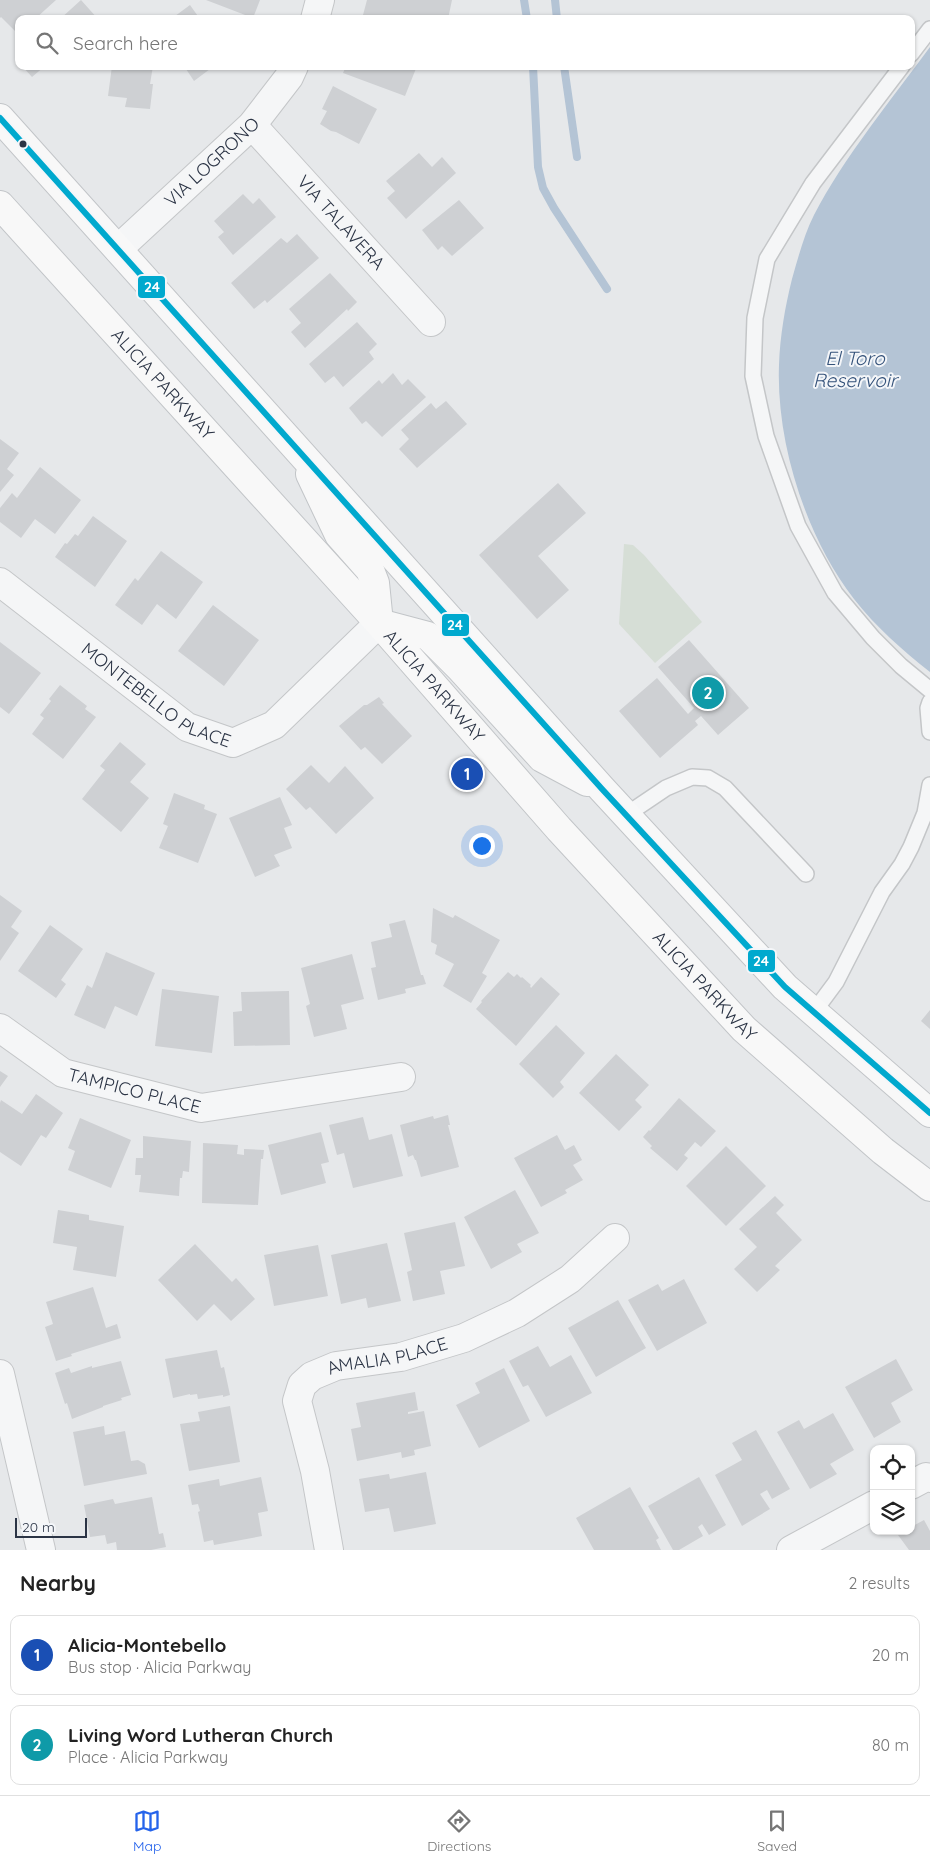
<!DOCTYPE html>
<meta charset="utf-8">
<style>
body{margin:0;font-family:Quicksand,sans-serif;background:#f2f2f2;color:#222}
.controls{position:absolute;right:15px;bottom:15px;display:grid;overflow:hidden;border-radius:10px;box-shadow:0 1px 4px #0004}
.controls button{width:45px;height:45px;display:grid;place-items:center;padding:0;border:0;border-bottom:1px solid #e0e0e0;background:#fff;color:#222;font:25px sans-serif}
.scale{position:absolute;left:15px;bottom:12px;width:72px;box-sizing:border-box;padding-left:5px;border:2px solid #2b3445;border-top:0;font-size:14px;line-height:18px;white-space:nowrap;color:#2b3445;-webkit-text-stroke:4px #f4f6f9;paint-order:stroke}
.you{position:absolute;left:481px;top:845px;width:18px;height:18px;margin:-12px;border:4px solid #fff;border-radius:50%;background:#1a73e8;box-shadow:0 0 0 8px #1a73e833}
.badge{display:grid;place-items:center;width:32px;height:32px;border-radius:50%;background:#2563eb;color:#fff;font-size:16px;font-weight:700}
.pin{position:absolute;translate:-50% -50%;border:2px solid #fff;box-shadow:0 1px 5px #0006}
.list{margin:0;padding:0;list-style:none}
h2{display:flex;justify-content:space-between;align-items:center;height:65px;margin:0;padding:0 20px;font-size:21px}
h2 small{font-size:16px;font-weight:400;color:#767676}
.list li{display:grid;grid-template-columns:32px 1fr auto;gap:15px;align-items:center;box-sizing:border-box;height:80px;margin:0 10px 10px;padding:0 10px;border:1px solid #e0e0e0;border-radius:10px}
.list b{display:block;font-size:19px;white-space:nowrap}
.list p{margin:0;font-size:16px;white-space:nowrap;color:#767676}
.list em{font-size:16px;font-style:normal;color:#767676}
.icon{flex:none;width:28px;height:28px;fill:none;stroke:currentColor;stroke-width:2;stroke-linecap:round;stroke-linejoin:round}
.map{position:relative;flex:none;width:930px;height:1550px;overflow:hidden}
.search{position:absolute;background:#fff;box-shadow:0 1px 4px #0004;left:15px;right:15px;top:15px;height:55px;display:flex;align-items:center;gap:12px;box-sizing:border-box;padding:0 18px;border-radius:10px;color:#767676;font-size:19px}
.sheet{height:245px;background:#fff}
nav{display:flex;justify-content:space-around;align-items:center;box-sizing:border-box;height:70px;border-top:1px solid #e0e0e0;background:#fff;font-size:14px;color:#767676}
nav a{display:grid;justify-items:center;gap:2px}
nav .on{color:#2563eb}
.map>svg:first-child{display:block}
</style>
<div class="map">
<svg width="930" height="1550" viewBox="0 0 930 1550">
<rect width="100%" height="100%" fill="#e6e8ea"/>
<!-- green -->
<path fill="#d6ded6" d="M624,544l9,1 11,10 58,67 -47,41 -36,-39z"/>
<!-- water -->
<path fill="#b4c4d5" d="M930,47v625c-28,-22 -54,-45 -76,-73 -48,-62 -78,-156 -75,-234 1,-29 6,-58 13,-86 6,-21 12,-44 22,-64 30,-58 78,-116 116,-168z"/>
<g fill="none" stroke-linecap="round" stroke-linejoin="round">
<!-- stream -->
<path stroke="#b4c4d5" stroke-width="8" d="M524,0l3,19
M555,0l2,19
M533,66l5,101 5,21 11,20 53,81
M564,66l13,91"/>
</g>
<!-- building -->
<path fill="#ced0d3" d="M0,0h56l-21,19h-16v16l-18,-18 -1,1z
M81,0l17,19h-38z
M206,0h54l-7,18z
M367,0h85l-4,19h-69l-16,-4z
M190,5l10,14h-29z
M22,66h23l-13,11z
M112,66h41l-3,18h3l-3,25 -25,-2 2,-9 -19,-2z
M184,66h30l-20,15z
M346,66h71l-12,30 -62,-23z
M333,86l44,23 -18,35 -23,-12 -5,-1 -11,-7 7,-13 -5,-2z
M419,153l13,14 10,-10 14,16 -50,46 -19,-21 8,-7 -9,-10z
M243,194l10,10 6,-6 17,19 -43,38 -15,-18 6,-5 -10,-11z
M459,200l25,28 -32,28 -10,-10 -4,4 -16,-20z
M297,234l22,24 -52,45 -2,-3 -11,9 -23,-26 50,-45 6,5z
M330,273l27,29 -9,9 -1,-2 -42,39 -14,-16 10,-9 -12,-14z
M357,322l20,22 -8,8 5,7 -31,28 -9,-11 -9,7 -16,-19z
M393,373l9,12 6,-6 18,18 -44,40 -16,-16 -4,3 -13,-16 30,-28 3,4z
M446,401l21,23 -50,44 -18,-19 10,-10 -8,-9 30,-27 5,6z
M0,439l19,14 -12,16 7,6 -14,17z
M40,467l41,33 -26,34 -20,-15 -14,19 -21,-16v-14l12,-15 5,5z
M558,483l28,30 -48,43 31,34 -32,29 -58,-64z
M93,516l34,25 -32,46 -40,-30 10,-14 2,1 8,-10 3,2z
M161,551l42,31 -27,37 -19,-15 -15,21 -27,-20 20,-27 3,3z
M213,605l46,35 -35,46 -46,-35z
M689,640l60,68 -31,27 -17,-19 -6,5 3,4 -38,33 -41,-47 38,-33 31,36 6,-6 -36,-41z
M0,642l41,31 -32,41 -9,-7z
M60,685l27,21 -2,3 11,8 -33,42 -31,-25 12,-16 -4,-3 11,-14 -2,-2z
M379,697l5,6 -2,1 30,32 -30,28 -17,-17 -4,3 -22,-24 25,-21h3z
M120,742l26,22 -16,18 19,16 -28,34 -39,-33 23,-29 -5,-4z
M311,765l18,18 16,-17 29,32 -38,36 -26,-27 -4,3 -20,-21z
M174,793l31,12 -1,4 13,5 -19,49 -39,-15 9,-22 -5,-2z
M280,797l12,28 -8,3 8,20 -18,7 6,11 -25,11 -26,-59z
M0,895l22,16 -11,16 8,6 -19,28z
M433,908l20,10 2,-3 45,25 -18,33 5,3 -16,27 -28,-17 11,-22 -19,-10 2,-9 -6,-3z
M405,920l16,55h2l3,9 -21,5 1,4 -28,7 -7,-32 5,-1 -5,-25 21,-5 -3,-13z
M50,925l33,24 -22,31 5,4 -10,14 -38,-27z
M106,952l49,21 -18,43 -22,-10 -10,23 -31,-14 13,-30 5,3z
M352,954l12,45 -23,6 6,24 -33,8 -8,-31 4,-2 -9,-36z
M508,972l6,5 3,-3 4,4 1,-1 9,8 -1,1 1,2 10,-11 19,17 -44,52 -40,-37 6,-7 -1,-1z
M162,989l57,7 -7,57 -57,-7z
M289,991l1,54 -56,1 -1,-34 9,-1 -1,-19z
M930,1010v19l-9,-8z
M556,1025l29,28 -25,29 4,5 -11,11 -34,-34z
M616,1054l33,31 -14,15 7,7 -23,24 -40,-38z
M0,1071l8,5 -8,11z
M36,1094l27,19 -17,25 -5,-3 -20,31 -21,-14v-49l1,-3 21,14z
M679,1098l37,33 -15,16 -6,-5 -11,13 4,3 -11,13 -27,-23 2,-2 -9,-9 6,-7 1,1z
M448,1115l2,10h-2l11,42 -38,10 -5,-17h-1l-2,-5 -5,2 -8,-32 33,-9 1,3z
M363,1117l6,23 23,-6 11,42 -50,12 -9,-35 -7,2 -8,-30z
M80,1118l51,22 -20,48 -43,-18 7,-19 -7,-3z
M321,1132l8,30 -8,2 5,19 -45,12 -13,-50z
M557,1135l8,15 9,-5 8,15 -9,5 10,15 -18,10 2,3 -26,14 -27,-49z
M143,1136l48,5 -2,31 -6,-1 -1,7h-2l-1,18 -40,-4 2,-17h-6l1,-17h7z
M203,1143l35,2 -1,9 7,1v-6l20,1 -1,9h-2l-3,46 -56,-2z
M726,1146l40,40 -40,40 -40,-40z
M515,1190l24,43 -22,11 5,8 -31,17 -27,-52z
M775,1196l9,9 -8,8 26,27 -27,26 5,4 -23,22 -23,-23 23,-22 -18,-18z
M58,1210l31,5v5l35,6 -8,51 -43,-7 4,-23 -24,-4z
M455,1222l10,44 -25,5 5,23 -32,7 -6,-29 5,-2 -8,-37z
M387,1243l14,58 -33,7 -2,-10 -25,6 -10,-49z
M195,1244l37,38 4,-4 19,21 -24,22 -17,-17 -17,17 -39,-41z
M318,1245l10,51 -54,10 -10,-51z
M684,1279l23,44 -50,28 -29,-51 30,-16 4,7z
M93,1287l13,41 11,-4 4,14 -50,16 1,2 -16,5 -11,-34 8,-3 -7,-22z
M618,1300l28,48 -50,29 -28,-49z
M538,1346l12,21 21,-12 21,38 -46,24 -18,-32 -5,2 -14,-26z
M217,1350l4,18 3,-1 6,28 -7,2v-2l-25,4 -1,-5 -7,1v-1l-17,4 -8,-39z
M896,1359l17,31 -22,13 10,19 -27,16 -29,-51z
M121,1361l10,34 -10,3 1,2 -19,6v1l-31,12 -5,-16 -2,1 -10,-31 14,-5 2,5 21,-7v2z
M504,1368l26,53 -51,27 -23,-43 24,-12 -5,-10z
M415,1392l3,18 -10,2v2l16,-3 7,35 -17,4 1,5 -13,3 -1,-6 -44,9 -6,-32 10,-2 -5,-24z
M230,1406l10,56 -51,9 -9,-47 20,-3 -2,-9z
M833,1413l21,37 -24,14 7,10 -27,15 -33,-57 22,-12 5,9z
M104,1426l1,9 20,-4 6,30 7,-1 7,4 2,10 -63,12 -11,-54z
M756,1430l34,59 -18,10 -5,-9 -7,4 10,15 -28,17 -27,-51 27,-15 -10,-17z
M426,1472l10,52 -42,8 -5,-24 -24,4 -6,-33 30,-5 1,5z
M261,1477l7,34 -10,2 4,23 -48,9 -1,-5 -9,2 -6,-30 2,-1 -2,-7 -6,1 -4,-20 31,-6 1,7z
M699,1477l27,48 -17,10 -7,-11 -4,3 5,9 -24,14h-6l-25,-44z
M630,1487l29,51 -3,2 5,10h-67l-18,-32z
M152,1497l7,37 4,-1 3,14 -15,3h-34l-1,-8 -9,2 -2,-9 -15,2 -6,-32 29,-6 2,5z
M924,1520l6,11v19h-21l-11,-15 7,-4h6v-4z"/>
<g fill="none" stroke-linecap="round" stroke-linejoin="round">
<defs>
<path id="service" d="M911,54l19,-25
M902,66l-89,117 -46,76 -12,59 -2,58 13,60 32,90 37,67 38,45 28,28 29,24
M930,702l-2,6 2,24
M626,815l40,-27 26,-11 16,1 17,10 81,86
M813,1013l23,-31 46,-90 20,-28 9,-17 14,-34 5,-28"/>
<g id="minor">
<path d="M315,19l5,-19"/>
<path id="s1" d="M252,125l179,197"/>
<path id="s2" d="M118,249l134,-124 37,-48 5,-11"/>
<path id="s3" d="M0,1028l63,45 138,35 200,-31"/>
<path d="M0,1374l41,176"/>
<path d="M911,1485l15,-8 4,1"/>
<path id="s4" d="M329,1550l-14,-79 -18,-70 5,-16 10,-9 24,-10 65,-9 63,-19 53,-25 53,-34 45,-41"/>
<path d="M791,1550l83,-45"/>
</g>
<g id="tertiary">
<path id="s5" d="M0,582l187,145 46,16 41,-18 105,-102"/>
</g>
<g id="primary">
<path d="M0,118l602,671 183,198 145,126"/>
<path id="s6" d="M0,205l379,418 180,206 185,200 139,122 47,36"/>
<path d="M310,474l29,61 31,35 5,13 4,40 49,13 32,32 82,90 45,24"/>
</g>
</defs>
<!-- service casing -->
<use href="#service" stroke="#c4c6c8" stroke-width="18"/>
<!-- minor casing -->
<use href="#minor" stroke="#c4c6c8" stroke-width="30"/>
<!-- tertiary casing -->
<use href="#tertiary" stroke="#c4c6c8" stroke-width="30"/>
<!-- primary casing -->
<use href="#primary" stroke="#c2c5c8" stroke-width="30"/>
<!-- service -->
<use href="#service" stroke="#f5f6f7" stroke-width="15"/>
<!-- minor -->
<use href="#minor" stroke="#f5f6f7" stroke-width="28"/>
<!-- tertiary -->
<use href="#tertiary" stroke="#f5f6f7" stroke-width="28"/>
<!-- primary -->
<use href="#primary" stroke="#f8f8f8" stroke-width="28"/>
<defs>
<path id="bus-1" d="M0,118l602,671 183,198 145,126"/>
</defs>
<!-- bus-1 casing -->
<use href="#bus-1" stroke="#f4f6f9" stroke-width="10"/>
<!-- bus-1 -->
<use href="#bus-1" stroke="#00a9ce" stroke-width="6"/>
</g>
<!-- markers -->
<circle fill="#2b3445" stroke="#f4f6f9" stroke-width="2" cx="23" cy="144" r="4.5"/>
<g text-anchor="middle" stroke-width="4" stroke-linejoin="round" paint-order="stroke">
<!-- street labels -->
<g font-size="18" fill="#2b3445" stroke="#f4f6f9">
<text dy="6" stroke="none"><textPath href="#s2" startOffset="128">VIA LOGRONO</textPath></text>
<text dy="6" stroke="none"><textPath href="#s1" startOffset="132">VIA TALAVERA</textPath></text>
<text dy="6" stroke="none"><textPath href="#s6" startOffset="242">ALICIA PARKWAY</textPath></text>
<text dy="6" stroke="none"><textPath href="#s6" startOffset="648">ALICIA PARKWAY</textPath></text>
<text dy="6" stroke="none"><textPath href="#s5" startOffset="194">MONTEBELLO PLACE</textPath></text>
<text dy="6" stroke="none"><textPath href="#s6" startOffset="1052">ALICIA PARKWAY</textPath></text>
<text dy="6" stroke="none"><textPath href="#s3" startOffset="151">TAMPICO PLACE</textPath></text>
<text dy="6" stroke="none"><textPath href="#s4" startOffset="261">AMALIA PLACE</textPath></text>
</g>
<!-- water labels -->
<g font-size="19" font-style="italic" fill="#34527a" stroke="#f4f6f9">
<text x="855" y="365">El Toro<tspan x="855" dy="22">Reservoir</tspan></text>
</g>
</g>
<g stroke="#f4f6f9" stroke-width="2">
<rect x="137" y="275" width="29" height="24" rx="5" fill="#00a9ce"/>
<rect x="441" y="613" width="29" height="24" rx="5" fill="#00a9ce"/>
<rect x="747" y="949" width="29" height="24" rx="5" fill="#00a9ce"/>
</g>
<g font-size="14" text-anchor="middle" font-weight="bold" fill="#fff">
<text x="152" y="292">24</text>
<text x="455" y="630">24</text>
<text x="761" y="966">24</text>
</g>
</svg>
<div class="controls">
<button><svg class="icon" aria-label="locate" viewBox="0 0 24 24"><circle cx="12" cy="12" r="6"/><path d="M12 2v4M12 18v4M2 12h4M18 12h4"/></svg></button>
<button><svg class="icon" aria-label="layers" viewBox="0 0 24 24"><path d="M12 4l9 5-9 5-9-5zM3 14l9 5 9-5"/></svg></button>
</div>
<div class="scale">20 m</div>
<div class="you"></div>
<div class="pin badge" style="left:467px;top:774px;background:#1a4fb4">1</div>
<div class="pin badge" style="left:708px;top:693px;background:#0f9aa8">2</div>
<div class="search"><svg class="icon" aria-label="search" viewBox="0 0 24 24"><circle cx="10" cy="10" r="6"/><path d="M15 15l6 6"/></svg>Search here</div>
</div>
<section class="sheet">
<h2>Nearby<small>2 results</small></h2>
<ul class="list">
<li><span class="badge" style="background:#1a4fb4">1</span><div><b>Alicia-Montebello</b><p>Bus stop · Alicia Parkway</p></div><em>20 m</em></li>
<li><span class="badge" style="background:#0f9aa8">2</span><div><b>Living Word Lutheran Church</b><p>Place · Alicia Parkway</p></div><em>80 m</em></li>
</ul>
</section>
<nav>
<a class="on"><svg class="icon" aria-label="map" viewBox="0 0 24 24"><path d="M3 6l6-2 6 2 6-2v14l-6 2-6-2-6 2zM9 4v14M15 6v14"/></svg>Map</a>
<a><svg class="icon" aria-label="directions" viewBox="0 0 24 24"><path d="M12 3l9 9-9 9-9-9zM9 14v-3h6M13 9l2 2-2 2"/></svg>Directions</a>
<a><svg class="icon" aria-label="saved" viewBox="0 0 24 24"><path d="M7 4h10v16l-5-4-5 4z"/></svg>Saved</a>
</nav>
